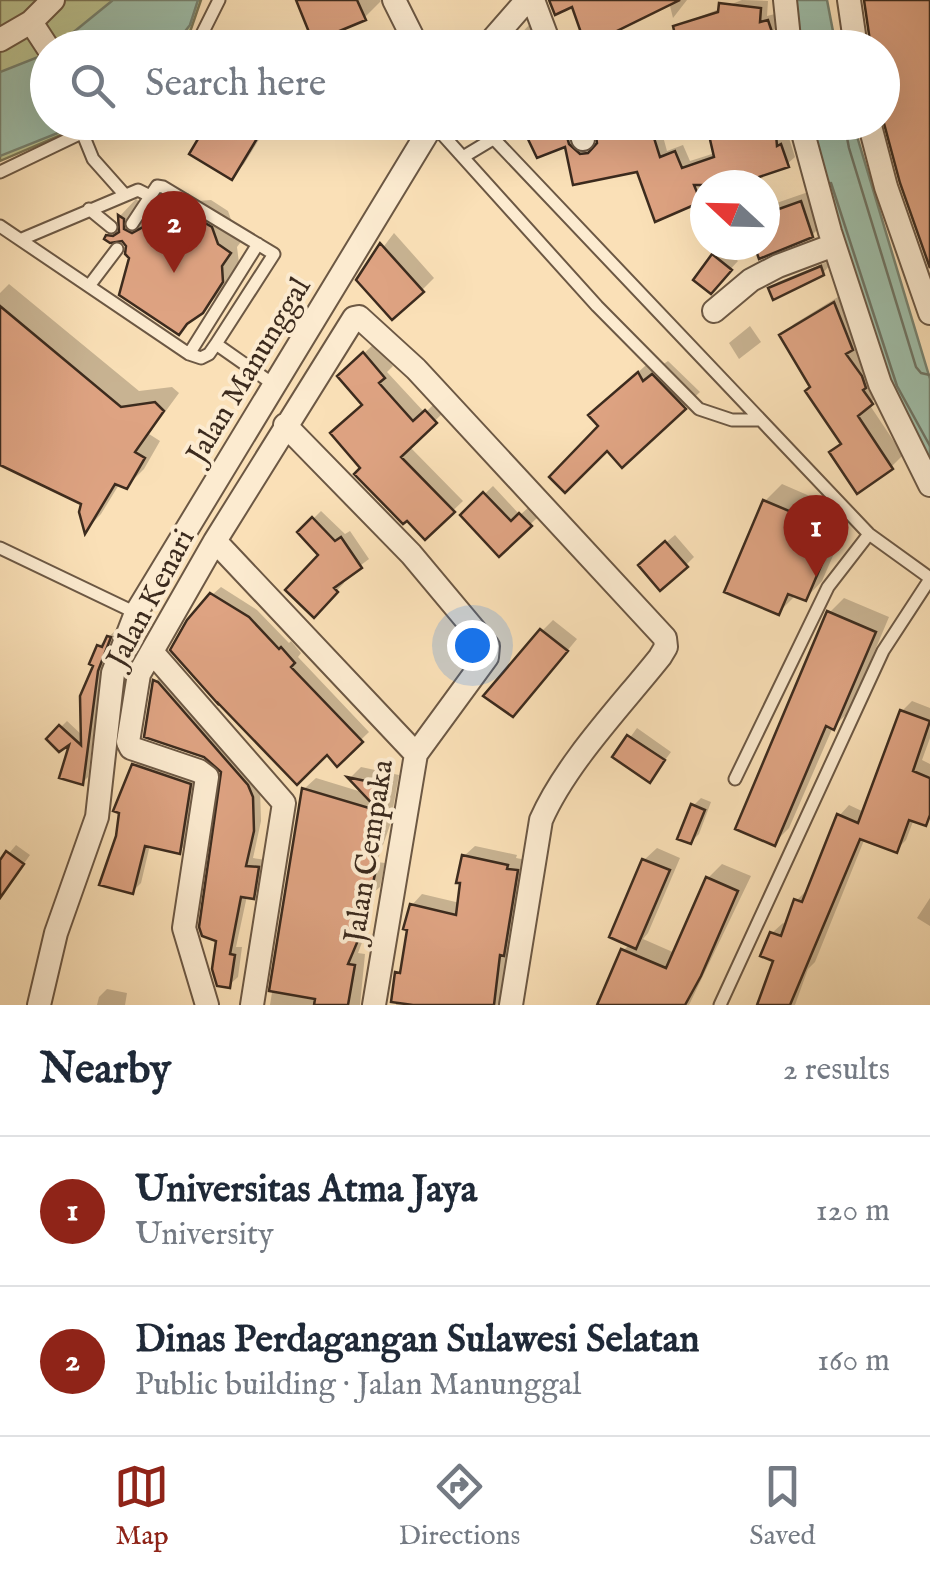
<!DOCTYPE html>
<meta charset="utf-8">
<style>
body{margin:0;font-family:"IM FELL English",serif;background:#f2f2f3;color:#1f2937}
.compass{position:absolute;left:690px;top:170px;width:90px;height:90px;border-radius:50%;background:#fff;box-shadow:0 10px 40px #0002;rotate:292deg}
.you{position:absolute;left:472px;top:645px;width:35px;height:35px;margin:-25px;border:8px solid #fff;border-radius:50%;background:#1a73e8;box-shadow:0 0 0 15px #1a73e833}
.badge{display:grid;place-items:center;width:65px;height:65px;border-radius:50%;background:#8f2418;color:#fff;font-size:32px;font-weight:700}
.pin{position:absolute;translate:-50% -82px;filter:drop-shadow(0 2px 5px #0008)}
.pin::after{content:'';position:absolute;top:52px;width:35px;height:30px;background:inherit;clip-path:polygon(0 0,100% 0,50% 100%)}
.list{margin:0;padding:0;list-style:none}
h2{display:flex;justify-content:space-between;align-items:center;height:130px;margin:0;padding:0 40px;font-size:42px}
h2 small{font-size:32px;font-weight:400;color:#747a83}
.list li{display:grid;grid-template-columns:65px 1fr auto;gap:30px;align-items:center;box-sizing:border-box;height:150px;padding:0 40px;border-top:2px solid #e0e1e3}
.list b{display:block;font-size:38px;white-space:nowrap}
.list p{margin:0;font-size:32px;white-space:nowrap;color:#747a83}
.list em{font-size:32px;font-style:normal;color:#747a83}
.icon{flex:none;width:55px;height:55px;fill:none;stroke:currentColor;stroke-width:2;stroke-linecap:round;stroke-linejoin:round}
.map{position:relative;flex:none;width:930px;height:1005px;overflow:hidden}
.search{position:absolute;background:#fff;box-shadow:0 10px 40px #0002;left:30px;right:30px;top:30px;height:110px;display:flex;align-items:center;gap:25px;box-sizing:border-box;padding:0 35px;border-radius:55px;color:#747a83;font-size:38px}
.sheet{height:430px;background:#fff}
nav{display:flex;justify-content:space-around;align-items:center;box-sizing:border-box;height:140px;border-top:2px solid #e0e1e3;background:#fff;font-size:28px;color:#747a83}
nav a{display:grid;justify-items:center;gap:5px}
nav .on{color:#8f2418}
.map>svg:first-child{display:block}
</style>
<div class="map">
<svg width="930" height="1005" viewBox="0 0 930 1005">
<rect width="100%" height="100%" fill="#fae0b7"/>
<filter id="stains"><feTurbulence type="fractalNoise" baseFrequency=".002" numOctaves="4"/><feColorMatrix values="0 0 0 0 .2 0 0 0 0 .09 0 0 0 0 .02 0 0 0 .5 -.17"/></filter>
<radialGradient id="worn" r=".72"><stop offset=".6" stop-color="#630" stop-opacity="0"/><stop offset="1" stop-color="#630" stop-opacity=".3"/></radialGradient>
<!-- green -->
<path fill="#bcc390" stroke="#7c7757" stroke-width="2.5" d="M0,0h201l-11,32 -11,15 -131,1v74l41,1 -89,38z"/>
<!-- water -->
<path fill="#9fbea9" stroke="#778371" stroke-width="2.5" d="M113,0h85l-8,25 -17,22 -119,1z
M790,0h37l9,47h-40z
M43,55l4,8 1,59 35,1 -83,33v-84z
M805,123h48l77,256v88l-42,-77z"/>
<!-- shadow -->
<path fill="#0003" d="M298,0h82l1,1 -17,17z
M554,0h133l-14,18 -4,-16 -58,29 6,17h-29l-15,-44z
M742,0l26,1 -1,15 8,-2 4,11 -5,5 2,18h-34l-1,-12 -57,-13z
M531,23l10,25h-34z
M211,122h59l-26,42 -12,13z
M531,122h41l15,24h10l3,-4 -4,-20h63l8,29 16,-6 7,16 25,-8 -7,-31h75l1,18 5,-2 6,19 -8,7 -35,12 2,9h-49v12l-48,21 -18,-49 -64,13 -8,-39 -38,-7 5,-6z
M814,190l11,32 -13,13 -52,21 -3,-11h8v-38z
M188,193l9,8 14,-1 17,11 6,17 12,7 -9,12 2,16 -19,30 -18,18 -70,-54 -9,-19 -15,-2 13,-12 -1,-8 16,-17 4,3v10l11,6 26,-14z
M394,233l40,45 -12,12 -63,-11z
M722,248l16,13 -27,29 3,-34z
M827,262l2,4 -6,7 -52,15 7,-6z
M9,284l130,107 33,-4 7,6 -30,41 11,7 -16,28 -17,17 -7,-3 -19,31 -15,16 -2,-28 -84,-40v-169z
M846,292l38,98 -15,14 34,51 -12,12 -59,-14 11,-11 -61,-106 12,-12z
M750,326l11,16 -22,17 -10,-16z
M374,344l19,22 -6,6 38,41 11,-11 9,9 -36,35 54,55 -38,36 -62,-69 2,-64 -25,-28z
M654,358l5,9 9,-6 32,31 -16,15 -77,41 -6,-22 6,-26z
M782,484l53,23 -8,21 15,7 -20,46 -16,17 -9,-4 -18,18 -14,-111z
M493,486l27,29 9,-8 9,10 -39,37 -36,-39z
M321,511l24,23 5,-3 19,28 -28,21 3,3 -30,32 8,-60 -22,-23z
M675,535l19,22 -8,8 -37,-8z
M221,587l36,23 32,33 2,-2 10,12 -3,4 71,75 -32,31 -125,-168z
M844,598l45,19 -40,95 -16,15 -44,101 -15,15 55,-230z
M553,620l24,19 -53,64 18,-72z
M115,631l-12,32 -15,114 -6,6 -9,-43 -24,-1 18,-18 16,15 16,-90z
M164,673l96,115 1,33 -8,37 13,2 -5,28 -8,8h-6l-11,51h6l-4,30 -9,8 -15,-16 10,-198 -68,-90z
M912,701l18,7v30l-8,22 8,4v54l-5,5 -11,-4 -8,21 -10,10 -31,-12 -50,124 -7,7 -13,36h-35l16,-45 -4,-27 11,-10 4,2 10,-25 10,-10 32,-74 10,-11 15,7 38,-101z
M637,728l34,24 -21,28 -34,-23z
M142,758l56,18 -11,68 -8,7 -29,-6 -9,38 -8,8 -15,-54 16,-71z
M361,767l38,8 -9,50 -13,37 8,1 -5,24 -6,5 -5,32 -11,29 7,1 -5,51h-90l34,-216 12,-11 49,15 -14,-16z
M701,798l10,4 -12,32 -8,8 2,-36z
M16,845l14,10 -17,24 -13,5v-20z
M475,846l42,9 -1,3 11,2 -26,145h-105l2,-32 6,-6 8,-62 10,-11 38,9 4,-47z
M657,848l23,10 -32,75 -5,6 32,14 33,-75 14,-14 29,12 -62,129h-89l23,-54 7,-7 14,-84z
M930,898v28l-13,-8z
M107,989l20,4 -2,12h-28l2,-8z"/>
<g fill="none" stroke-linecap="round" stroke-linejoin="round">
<!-- shore -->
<path stroke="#6e7464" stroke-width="2.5" d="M844,122l5,26 67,219 5,6 9,2
M831,183l66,203 33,60"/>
</g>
<!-- building -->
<path fill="#dea382" stroke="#3c2b1e" stroke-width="2.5" d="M296,0h61l9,20 -53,22z
M549,0h131l-73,36 1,3 -22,8 -14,-40 -17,8z
M864,0h66v268l-30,-85 -18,-67v-68h-11z
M719,3l42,5 -1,14 8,-2 5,15 -27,8 -2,-6 -28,11h-38l-5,-22 45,-14z
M208,122h59l-35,58 -43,-26z
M528,122h35l6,22 11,10 8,-1 9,-10 -3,-21h55l11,35 15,-6 7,17 32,-11 -8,-35h69l2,24 4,-2 8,23 -45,15 1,3h-51l7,17 -46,20 -18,-50 -64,13 -8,-38 -28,11 -11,-23 6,-2z
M801,201l12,36 -54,22 -5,-14h11v-31z
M170,208l10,8h13l19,11 6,17 13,9 -9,13 1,16 -20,31 -16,11 -8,11 -60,-40 10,-37 -4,-4 1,-8 -4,-5 -12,2 -6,-4 2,-4 7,1 6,-4 -1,-17 6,4v10l8,4 24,-13h6z
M380,243l44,49 -32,28 -36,-40z
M712,254l20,16 -21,24 -18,-14z
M821,266l3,9 -51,25 -5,-12z
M834,302l19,48 -7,4 16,22 4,12 -3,2 10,14 -15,12 35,53 -36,25 -28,-42 12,-8 -36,-53 5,-4 -31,-52z
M0,306l121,101 34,-5 9,9 -29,41 10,6 -18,31 -12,-5 -30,50 -6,-22 2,-8 -81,-39z
M363,352l22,26 -6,5 34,38 12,-11 12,13 -36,34 54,55 -30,28 -18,-19 -4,3 -49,-50 6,-6 -30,-35 32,-28 -25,-29z
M638,372l5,9 9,-7 34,35 -64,59 -15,-17 -42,42 -16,-16 49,-51 -10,-11z
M483,492l28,29 8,-8 13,13 -33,31 -39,-42z
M763,500l57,24 -8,21 15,7 -21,49 -18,-7 -9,21 -55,-23z
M312,517l23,24 6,-4 21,31 -28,20 4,4 -24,26 -29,-28 33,-35 -21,-23z
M665,541l23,26 -28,24 -22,-26z
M210,593l39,24 30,32 2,-2 14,16 -4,4 72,75 -26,25 -10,-12 -30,30 -80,-83 2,3 -49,-55 17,-30z
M827,611l49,21 -42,98 -8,-4 -51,120 -40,-17z
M540,629l28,22 -55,66 -30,-21z
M107,636l4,1 -13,34 -15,114 -24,-7 10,-33 -10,7 -13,-13 13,-14 22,20 -1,-49 13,-30 -4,-2 8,-19 5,2z
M153,680l5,2 90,103 5,12 1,34 -8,35 13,1 -5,32 -13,-2 -11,57 5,1 -5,33 -13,-2 -5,-17 4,-28 -14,-5 -3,-9 22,-155 -17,-15 -60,-20z
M900,710l30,11 -17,50 17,7v37l-4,11 -17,-6 -12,33 -37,-14 -70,166h-33l16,-44 -13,-5 10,-24 11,4 13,-37 8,3 35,-88 21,9z
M627,735l38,25 -15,23 -38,-26z
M132,764l59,20 -11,70 -35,-8 -12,48 -34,-9 17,-49 3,-23 -6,-2z
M347,777l42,9 -11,50h2l-12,37 7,1 -6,27 -5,-1 -5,38 -11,26 7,1 -7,40h-34l1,-6 -46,-8 33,-203 77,23z
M691,804l14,6 -14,34 -14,-5z
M6,851l18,13 -24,34v-38z
M462,855l46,10 -1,4 11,1 -14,86 -4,-1 -6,50h-81l-22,-3 4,-30 5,1 7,-43 -4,-1 7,-25 46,11 4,-32h-4z
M642,859l28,11 -34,79 -27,-12z
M706,877l32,14 -37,85 -16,29h-88l24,-56 45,19z"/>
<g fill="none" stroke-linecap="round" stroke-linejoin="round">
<defs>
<path id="lane" d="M195,48l24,-48
M478,122l391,412 61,44
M433,124l164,182 102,103 33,11h27
M82,132l11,27 32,36
M463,157l30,-18
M0,172l98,-47
M89,209l22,18
M132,224l25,-38 6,1 111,67 -58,90
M0,226l189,128 12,4 8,-4 7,-10 57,40
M22,239l116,-49 12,6
M89,286l28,-37
M189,354l69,-110
M0,548l136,65
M735,779l93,-192 41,-53
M720,1005l163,-354 47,-72"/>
<path id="street" d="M394,0l24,48
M533,0l18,48
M785,0l5,48
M849,0l7,48
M31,22l17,26
M0,40l31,-18 22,-22
M485,48l42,-48
M95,122l3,3
M578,122l5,17
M800,122l30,110 50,152 50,101
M869,122l17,65 44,126
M714,311l37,-31 27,-14 56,-21
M285,425l126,129 77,92 -1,11 -71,97
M215,541l201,213 -42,251
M152,652l132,151 -32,202
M39,1005l17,-72 41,-116 16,-144 23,-60 298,-491
M207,1005l-23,-77 23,-151 -8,-6 -68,-23 -3,-6 11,-68 76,-133 139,-223 5,-1 57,52 249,269 1,9 -6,10c-39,49 -94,106 -119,163l-30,185"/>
</defs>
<!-- lane casing -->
<use href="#lane" stroke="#6c5844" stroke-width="15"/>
<!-- street casing -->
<use href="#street" stroke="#6c5844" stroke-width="26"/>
<!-- lane -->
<use href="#lane" stroke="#fcebd0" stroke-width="11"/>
<!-- street -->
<use href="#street" stroke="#fcebd0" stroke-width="22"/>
</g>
<g text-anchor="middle" stroke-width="8" stroke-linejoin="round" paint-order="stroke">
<!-- street labels -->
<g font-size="30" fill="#3c2b1e" stroke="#fcebd0">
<text transform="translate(248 370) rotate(-59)" y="10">Jalan Manunggal</text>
<text transform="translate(150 598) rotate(-62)" y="10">Jalan Kenari</text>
<text transform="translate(368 851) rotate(-81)" y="10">Jalan Cempaka</text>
</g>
</g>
<rect width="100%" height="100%" filter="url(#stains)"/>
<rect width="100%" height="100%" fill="url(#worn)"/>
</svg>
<svg class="compass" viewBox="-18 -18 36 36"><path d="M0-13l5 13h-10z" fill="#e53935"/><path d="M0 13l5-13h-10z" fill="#747a83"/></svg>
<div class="you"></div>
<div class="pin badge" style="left:816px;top:577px">1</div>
<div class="pin badge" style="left:174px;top:273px">2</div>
<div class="search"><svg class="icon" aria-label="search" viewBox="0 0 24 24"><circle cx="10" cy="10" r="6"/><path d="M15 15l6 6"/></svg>Search here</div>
</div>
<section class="sheet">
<h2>Nearby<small>2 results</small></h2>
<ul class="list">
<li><span class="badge">1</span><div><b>Universitas Atma Jaya</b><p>University</p></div><em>120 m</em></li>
<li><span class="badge">2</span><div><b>Dinas Perdagangan Sulawesi Selatan</b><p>Public building · Jalan Manunggal</p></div><em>160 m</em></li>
</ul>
</section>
<nav>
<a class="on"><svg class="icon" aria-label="map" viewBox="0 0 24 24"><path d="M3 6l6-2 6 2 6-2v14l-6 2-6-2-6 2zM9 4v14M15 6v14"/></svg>Map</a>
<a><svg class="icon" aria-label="directions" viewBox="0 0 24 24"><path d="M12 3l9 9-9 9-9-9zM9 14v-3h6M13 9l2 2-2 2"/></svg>Directions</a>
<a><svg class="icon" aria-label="saved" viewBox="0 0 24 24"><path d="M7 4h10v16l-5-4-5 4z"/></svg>Saved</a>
</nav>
